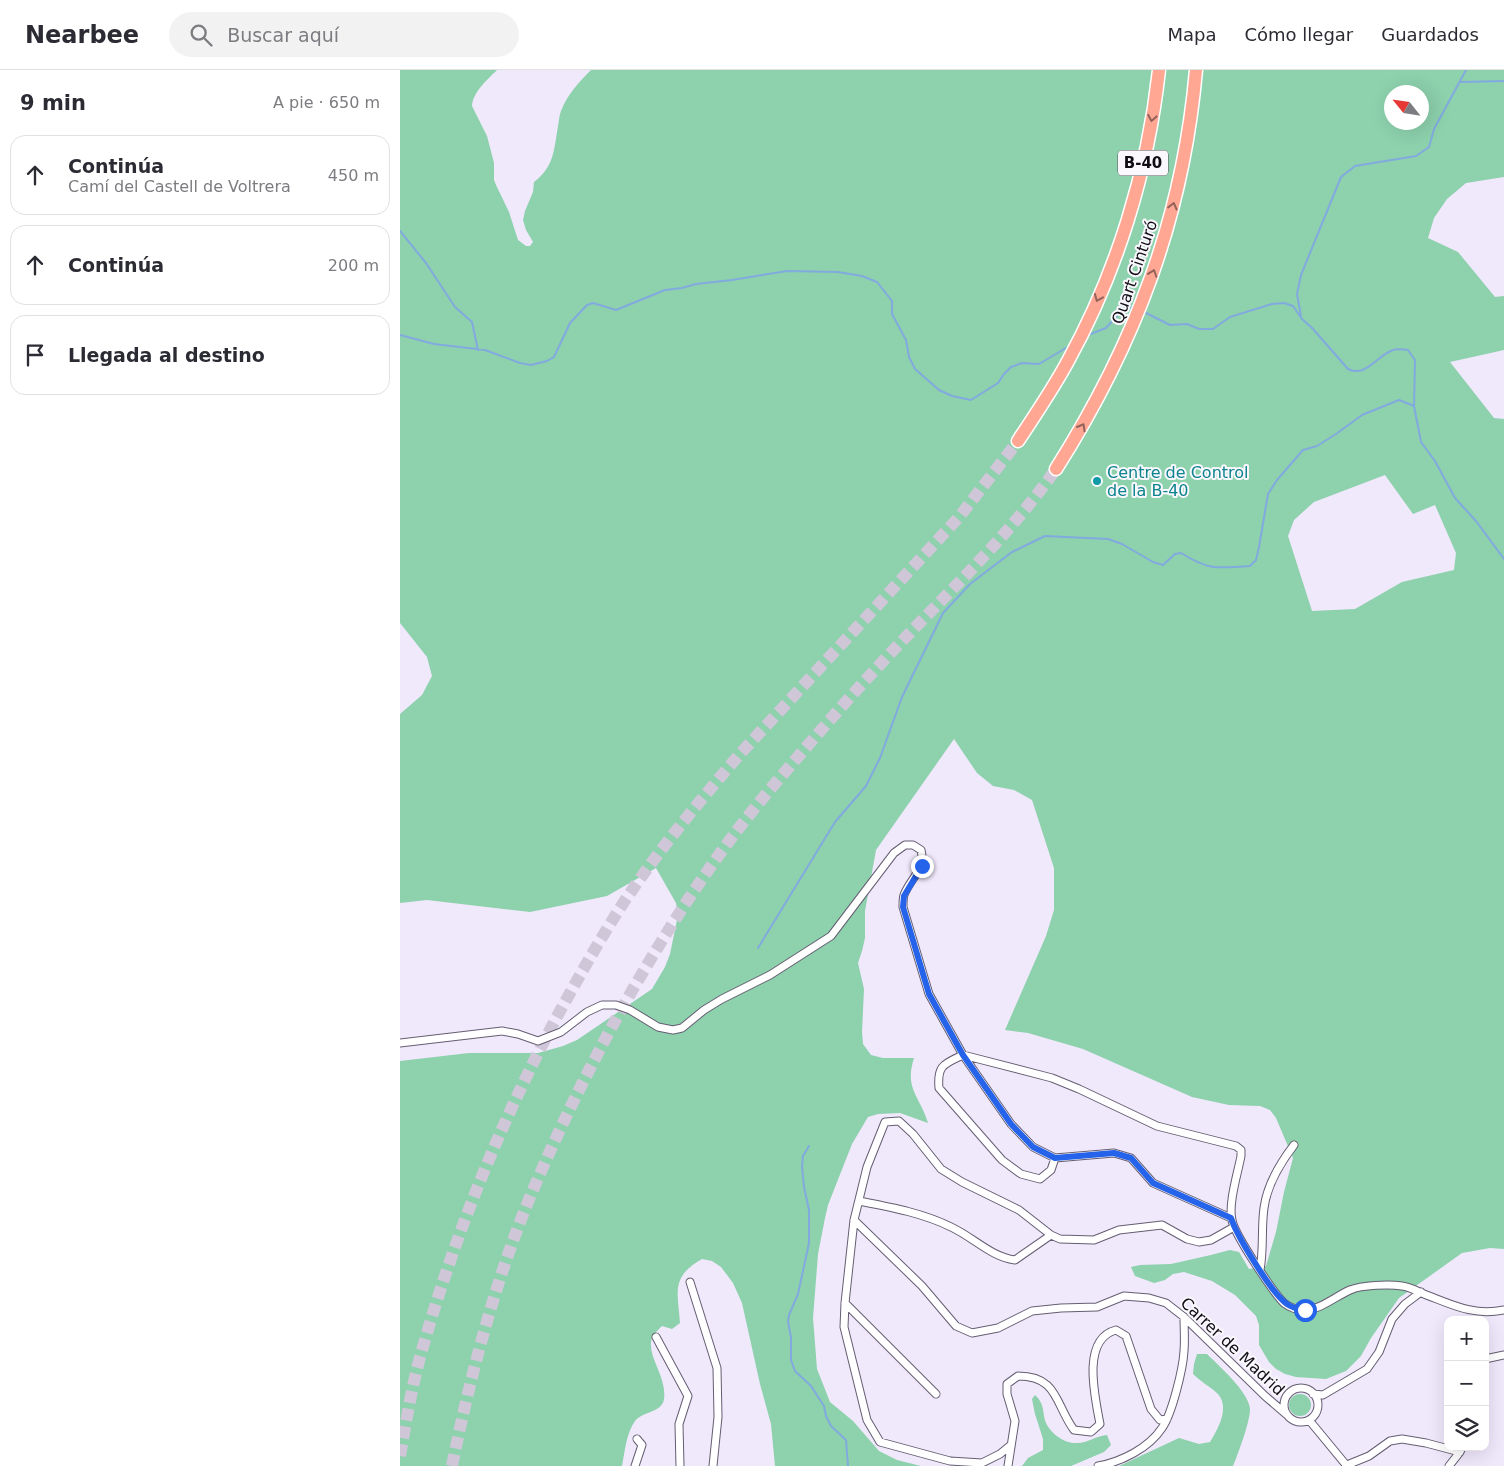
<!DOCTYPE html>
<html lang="es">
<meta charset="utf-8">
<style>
body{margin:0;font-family:"DejaVu Sans",sans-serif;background:#f2f2f3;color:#2b2b33}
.controls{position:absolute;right:15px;bottom:15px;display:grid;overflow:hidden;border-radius:10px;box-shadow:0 5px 20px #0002}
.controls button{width:45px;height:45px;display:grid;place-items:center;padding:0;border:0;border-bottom:1px solid #e1e1e2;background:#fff;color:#2b2b33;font:25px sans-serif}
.compass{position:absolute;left:984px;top:15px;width:45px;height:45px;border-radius:50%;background:#fff;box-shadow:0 5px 20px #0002;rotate:300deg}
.stop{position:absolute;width:15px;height:15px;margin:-11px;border:4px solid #2563eb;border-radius:50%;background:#fff}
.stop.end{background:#2563eb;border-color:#fff;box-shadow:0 1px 5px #0008}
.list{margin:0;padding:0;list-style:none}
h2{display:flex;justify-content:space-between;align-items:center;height:65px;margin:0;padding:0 20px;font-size:21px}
h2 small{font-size:16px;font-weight:400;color:#7c7c81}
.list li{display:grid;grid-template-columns:32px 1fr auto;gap:15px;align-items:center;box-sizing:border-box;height:80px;margin:0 10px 10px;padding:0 10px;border:1px solid #e1e1e2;border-radius:15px}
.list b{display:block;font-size:19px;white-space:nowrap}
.list p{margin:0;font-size:16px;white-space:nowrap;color:#7c7c81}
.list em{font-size:16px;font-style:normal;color:#7c7c81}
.icon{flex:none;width:28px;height:28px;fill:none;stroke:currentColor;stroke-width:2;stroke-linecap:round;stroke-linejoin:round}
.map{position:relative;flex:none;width:1104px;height:1396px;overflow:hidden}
header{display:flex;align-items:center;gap:30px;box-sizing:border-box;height:70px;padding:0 25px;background:#fff;border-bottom:1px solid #e1e1e2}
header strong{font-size:24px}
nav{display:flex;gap:28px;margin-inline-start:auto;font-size:18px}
.search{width:350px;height:45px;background:#f2f2f3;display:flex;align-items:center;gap:12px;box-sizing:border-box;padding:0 18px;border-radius:28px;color:#7c7c81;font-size:19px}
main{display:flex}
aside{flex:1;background:#fff}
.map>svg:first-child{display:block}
</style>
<header>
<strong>Nearbee</strong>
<div class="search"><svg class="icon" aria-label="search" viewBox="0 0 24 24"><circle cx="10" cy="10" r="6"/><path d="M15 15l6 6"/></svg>Buscar aquí</div>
<nav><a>Mapa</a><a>Cómo llegar</a><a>Guardados</a></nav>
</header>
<main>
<aside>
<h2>9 min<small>A pie · 650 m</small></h2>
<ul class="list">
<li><svg class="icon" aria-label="ahead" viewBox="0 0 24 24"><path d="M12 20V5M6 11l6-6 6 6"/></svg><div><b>Continúa</b><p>Camí del Castell de Voltrera</p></div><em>450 m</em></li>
<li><svg class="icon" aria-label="ahead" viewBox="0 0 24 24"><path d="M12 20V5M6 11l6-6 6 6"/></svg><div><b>Continúa</b></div><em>200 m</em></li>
<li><svg class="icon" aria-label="arrive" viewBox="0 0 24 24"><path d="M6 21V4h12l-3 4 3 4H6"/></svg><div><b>Llegada al destino</b></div></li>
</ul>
</aside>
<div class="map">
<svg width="1104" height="1396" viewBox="0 0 1104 1396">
<rect width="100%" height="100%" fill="#f0e8fb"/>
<!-- green -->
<path fill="#8dd1ad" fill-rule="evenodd" d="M0,0h97c-10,10 -24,22 -25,36l15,30 7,27v17l2,5 13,27 9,28 8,6h4l3,-4 -7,-12 -3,-10 2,-9 8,-19 1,-10c20,-15 20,-32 24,-56 1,-5 1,-10 3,-15 6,-16 18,-29 30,-41h913v107l-38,6 -19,16 -13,19 -6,20 30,14 37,45 9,-1v54l-54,12 44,56 10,1v830l-14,-1 -28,5 -63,45 -28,40 -10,18 -15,15 -20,8 -30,-2 -11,-3 -9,-5 -7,-7 -10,-17v-20l-3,-9 -21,-21 -23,-14 -28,-9 -11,2 -8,6 -11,3 -19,-7 -4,-9 9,-2 31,-1 40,-9 19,-5 9,2 10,17 17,-3 10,-34 8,-40 9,-34 -17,-40 -6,-8 -10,-4 -31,-1 -37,-8 -109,-48 -55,-16 -23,-3 41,-94 8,-26v-42l-22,-68 -18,-10 -21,-4 -16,-13 -23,-34 -78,111 -11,61v27l-3,13 -4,12 6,26 -2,43 1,12 8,11 12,3h31c-10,31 6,38 14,65l-28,-10 -22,1 -10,3 -16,27 -24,61 -3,13 -7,36 -5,64 4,51 13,33 23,19 26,30 18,9 24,6h-146l-4,-42 -11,-40 -18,-81 -9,-20 -12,-16 -9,-6 -10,-2c-32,18 -24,34 -22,64l-8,6 -10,-3c-5,5 -10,9 -11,16 -2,17 16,36 13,57 -2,14 -21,12 -29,22 -9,13 -10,30 -13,45h-222v-405l69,-8h69l25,-7 14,-6 75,-51 13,-22 5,-13 8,-39 -2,-12 -20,-35 -49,28 -77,16 -103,-12 -27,3v-189l22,-19 10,-19 -5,-19 -27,-34zM992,22h30v30h-30zM985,405l28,39 22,-9 21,48 -2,17 -52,12 -47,27 -43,2 -24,-75 6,-16 20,-18z
M797,1284h10c12,12 42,38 43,55 0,13 -12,45 -17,57h-114l60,-28 20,6 11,-2c8,-13 20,-34 8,-48 -7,-7 -17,-12 -25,-20l1,-10z
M889 1335a11 11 0 1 1 22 0a11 11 0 1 1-22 0Z
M635,1325c10,9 7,17 11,28 5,11 19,21 31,20 11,0 18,-7 30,-8l4,10 -7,7 -33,14h-49l6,-8 15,-8v-11l-8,-25 -3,-15z"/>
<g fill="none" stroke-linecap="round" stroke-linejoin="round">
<!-- stream -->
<path stroke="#82aade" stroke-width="2" d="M1061,12l43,-1
M0,161l26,32 29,44 17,15 6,28
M744,242l26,13 17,-1 12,5h14l17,-12 42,-13 12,-1 9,3 9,13 11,10 35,40c18,9 28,-13 45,-19 4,-2 11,0 15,0l7,10 -1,46 7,36 14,19 20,37 21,23 28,38
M901,246l-4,-22 4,-19 40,-98 14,-11 61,-10 13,-9 5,-18 32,-59
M0,265l34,9 51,6 35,13 11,2 16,-4 7,-4 16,-34 17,-18 6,-2 23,7 49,-20 17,-2 14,-4 36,-4 55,-9 51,1 24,4 15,6 15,19v13l14,26 3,17 6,12 24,21 13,6 19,4 27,-17 6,-9 7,-7 11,-4 17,1 32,-19
M688,265l18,-7 18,-20 11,-1
M358,878l77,-126 31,-36 14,-28 22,-61 41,-84 27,-29 42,-32 33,-16 63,3 14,5 31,18 10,3 12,-11 6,-1c29,18 36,15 69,13l6,-6 3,-13 9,-53 9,-14 26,-30 14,-4 19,-12 26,-19 37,-15 15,6
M409,1076l-6,10 -1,10 2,21 5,23v33l-11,51 -9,21 -1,7 3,15v23l4,11 16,15 13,20 2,10 5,10 15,14 2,26"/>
<!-- highway-tunnel -->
<path stroke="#cfc7d8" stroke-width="12" stroke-dasharray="12 6" stroke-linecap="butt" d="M0,1386c7,-39 13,-78 25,-116 33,-114 79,-225 135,-329 20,-36 40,-72 62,-106 35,-53 76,-102 117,-150l221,-239 58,-75
M52,1396c18,-89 43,-185 78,-269 30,-71 64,-140 103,-208 40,-69 83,-135 134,-196 35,-41 70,-82 106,-121 62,-68 130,-128 183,-203"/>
<defs>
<path id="street" d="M0,973l102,-12 16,3 20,7 23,-9 26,-20 15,-7h14l14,5 28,17 15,3 9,-2 22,-18 18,-11 48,-24 61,-39 63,-83 11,-8h8l8,5c5,19 -11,29 -17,45 -1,3 -1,8 -1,12l26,87 34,61 48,69 22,23 22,11 59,-5 17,5 22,25 78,35
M563,985l89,23 27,11 78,37 79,20 5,4v6c-3,16 -13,48 -9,64 2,14 41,72 52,83 5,4 14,8 21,7 15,0 31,-14 45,-20 12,-5 39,-6 52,-4 8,1 15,5 22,8 29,11 49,22 80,16
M563,985c-19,9 -26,10 -24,33l63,72 19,14 19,5 11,-9 4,-12
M459,1131c31,6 64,12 92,26 22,10 40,30 64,33l36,-25
M454,1150l68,66 34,40 16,7 26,-5 34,-17 29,-3 36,-1 27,-11 25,2 17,5 18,14 81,79 21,18
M860,1200c4,-22 1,-41 4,-62 3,-23 17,-46 30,-63
M290,1212l27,86 1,49 -5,49
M445,1233l91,91
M256,1267l32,59 -9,28 1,42
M1085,1289l19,-4
M884 1335a17 17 0 1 1 34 0a17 17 0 1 1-34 0Z
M913,1324l10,1 44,-26 12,-17 13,-33 13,-15 16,-12
M909,1350l38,46
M611,1375l-11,9 -18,9 -32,-2 -70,-19 -13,-22 -23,-93 1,-24 9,-83 13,-53 18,-45 14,-1 14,13 28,35 21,13 57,28 32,25 9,4 34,1 25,-10 43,-5 25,14 12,3 12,-2 23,-13
M947,1395l22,-9 21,-15 12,-2 24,4 34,9
M235,1396l7,-21 -5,-6
M608,1396l7,-45 -8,-27v-10l11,-8c40,0 37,28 56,54l17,2 9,-8c-5,-27 -19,-85 16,-94l10,6 25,73 9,11 7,-1
M698,1396c23,-4 51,-18 64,-38 10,-14 21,-59 22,-77 1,-11 0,-23 0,-34
M1049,1396l11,-14 2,-5"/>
<path id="highway" d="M618,371c17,-26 35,-52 50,-80 49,-89 80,-190 91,-291
M656,399c79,-125 127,-251 140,-399"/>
</defs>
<!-- street casing -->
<use href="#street" stroke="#655d72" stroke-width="9"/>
<!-- highway casing -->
<use href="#highway" stroke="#fff" stroke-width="15"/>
<!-- street -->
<use href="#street" stroke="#fff" stroke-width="7"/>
<!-- highway -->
<use href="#highway" stroke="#ffa792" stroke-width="12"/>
</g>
<!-- one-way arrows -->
<defs><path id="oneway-chevron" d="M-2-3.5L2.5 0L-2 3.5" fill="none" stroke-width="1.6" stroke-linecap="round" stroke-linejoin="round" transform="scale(1.25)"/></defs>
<g stroke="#94625a">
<use href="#oneway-chevron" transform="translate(752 48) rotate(100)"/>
<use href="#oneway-chevron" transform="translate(773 136) rotate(-76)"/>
<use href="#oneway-chevron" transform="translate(753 203) rotate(-71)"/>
<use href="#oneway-chevron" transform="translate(698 228) rotate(113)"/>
<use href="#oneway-chevron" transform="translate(682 357) rotate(-60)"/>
</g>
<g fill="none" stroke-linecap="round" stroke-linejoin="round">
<!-- route -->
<path stroke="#2563eb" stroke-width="6" d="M522,796l-18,30 -1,11 26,87 34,61 48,69 22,23 22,11 59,-5 17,5 22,25 78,35c6,18 41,76 56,86 5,4 11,5 18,6"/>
</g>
<!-- markers -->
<circle fill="#0f9aa8" stroke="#faf8fd" stroke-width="2" cx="697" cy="411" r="5"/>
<g text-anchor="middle" stroke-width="4" stroke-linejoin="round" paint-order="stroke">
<!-- shield labels -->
<rect fill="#faf8fd" stroke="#57545b" stroke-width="1" x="718" y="80.5" width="50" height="25" rx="4"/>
<g font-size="15" font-weight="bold" fill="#110d15">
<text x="743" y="98">B-40</text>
</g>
<!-- street labels -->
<g font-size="16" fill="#110d15" stroke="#faf8fd">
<text transform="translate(734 202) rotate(-71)" y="6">Quart Cinturó</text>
<text transform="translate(833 1276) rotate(43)" y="6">Carrer de Madrid</text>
</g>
<!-- culture labels -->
<g font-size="16" fill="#0d838f" stroke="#faf8fd" text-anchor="start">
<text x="707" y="408">Centre de Control<tspan x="707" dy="18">de la B-40</tspan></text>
</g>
</g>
</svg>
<div class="controls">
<button>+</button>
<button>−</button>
<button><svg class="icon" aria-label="layers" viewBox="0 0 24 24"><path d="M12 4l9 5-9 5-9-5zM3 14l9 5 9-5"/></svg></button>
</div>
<svg class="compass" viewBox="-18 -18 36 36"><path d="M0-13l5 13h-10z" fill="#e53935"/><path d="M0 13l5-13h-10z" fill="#7c7c81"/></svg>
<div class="stop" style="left:905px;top:1240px"></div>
<div class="stop end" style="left:522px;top:796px"></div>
</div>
</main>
